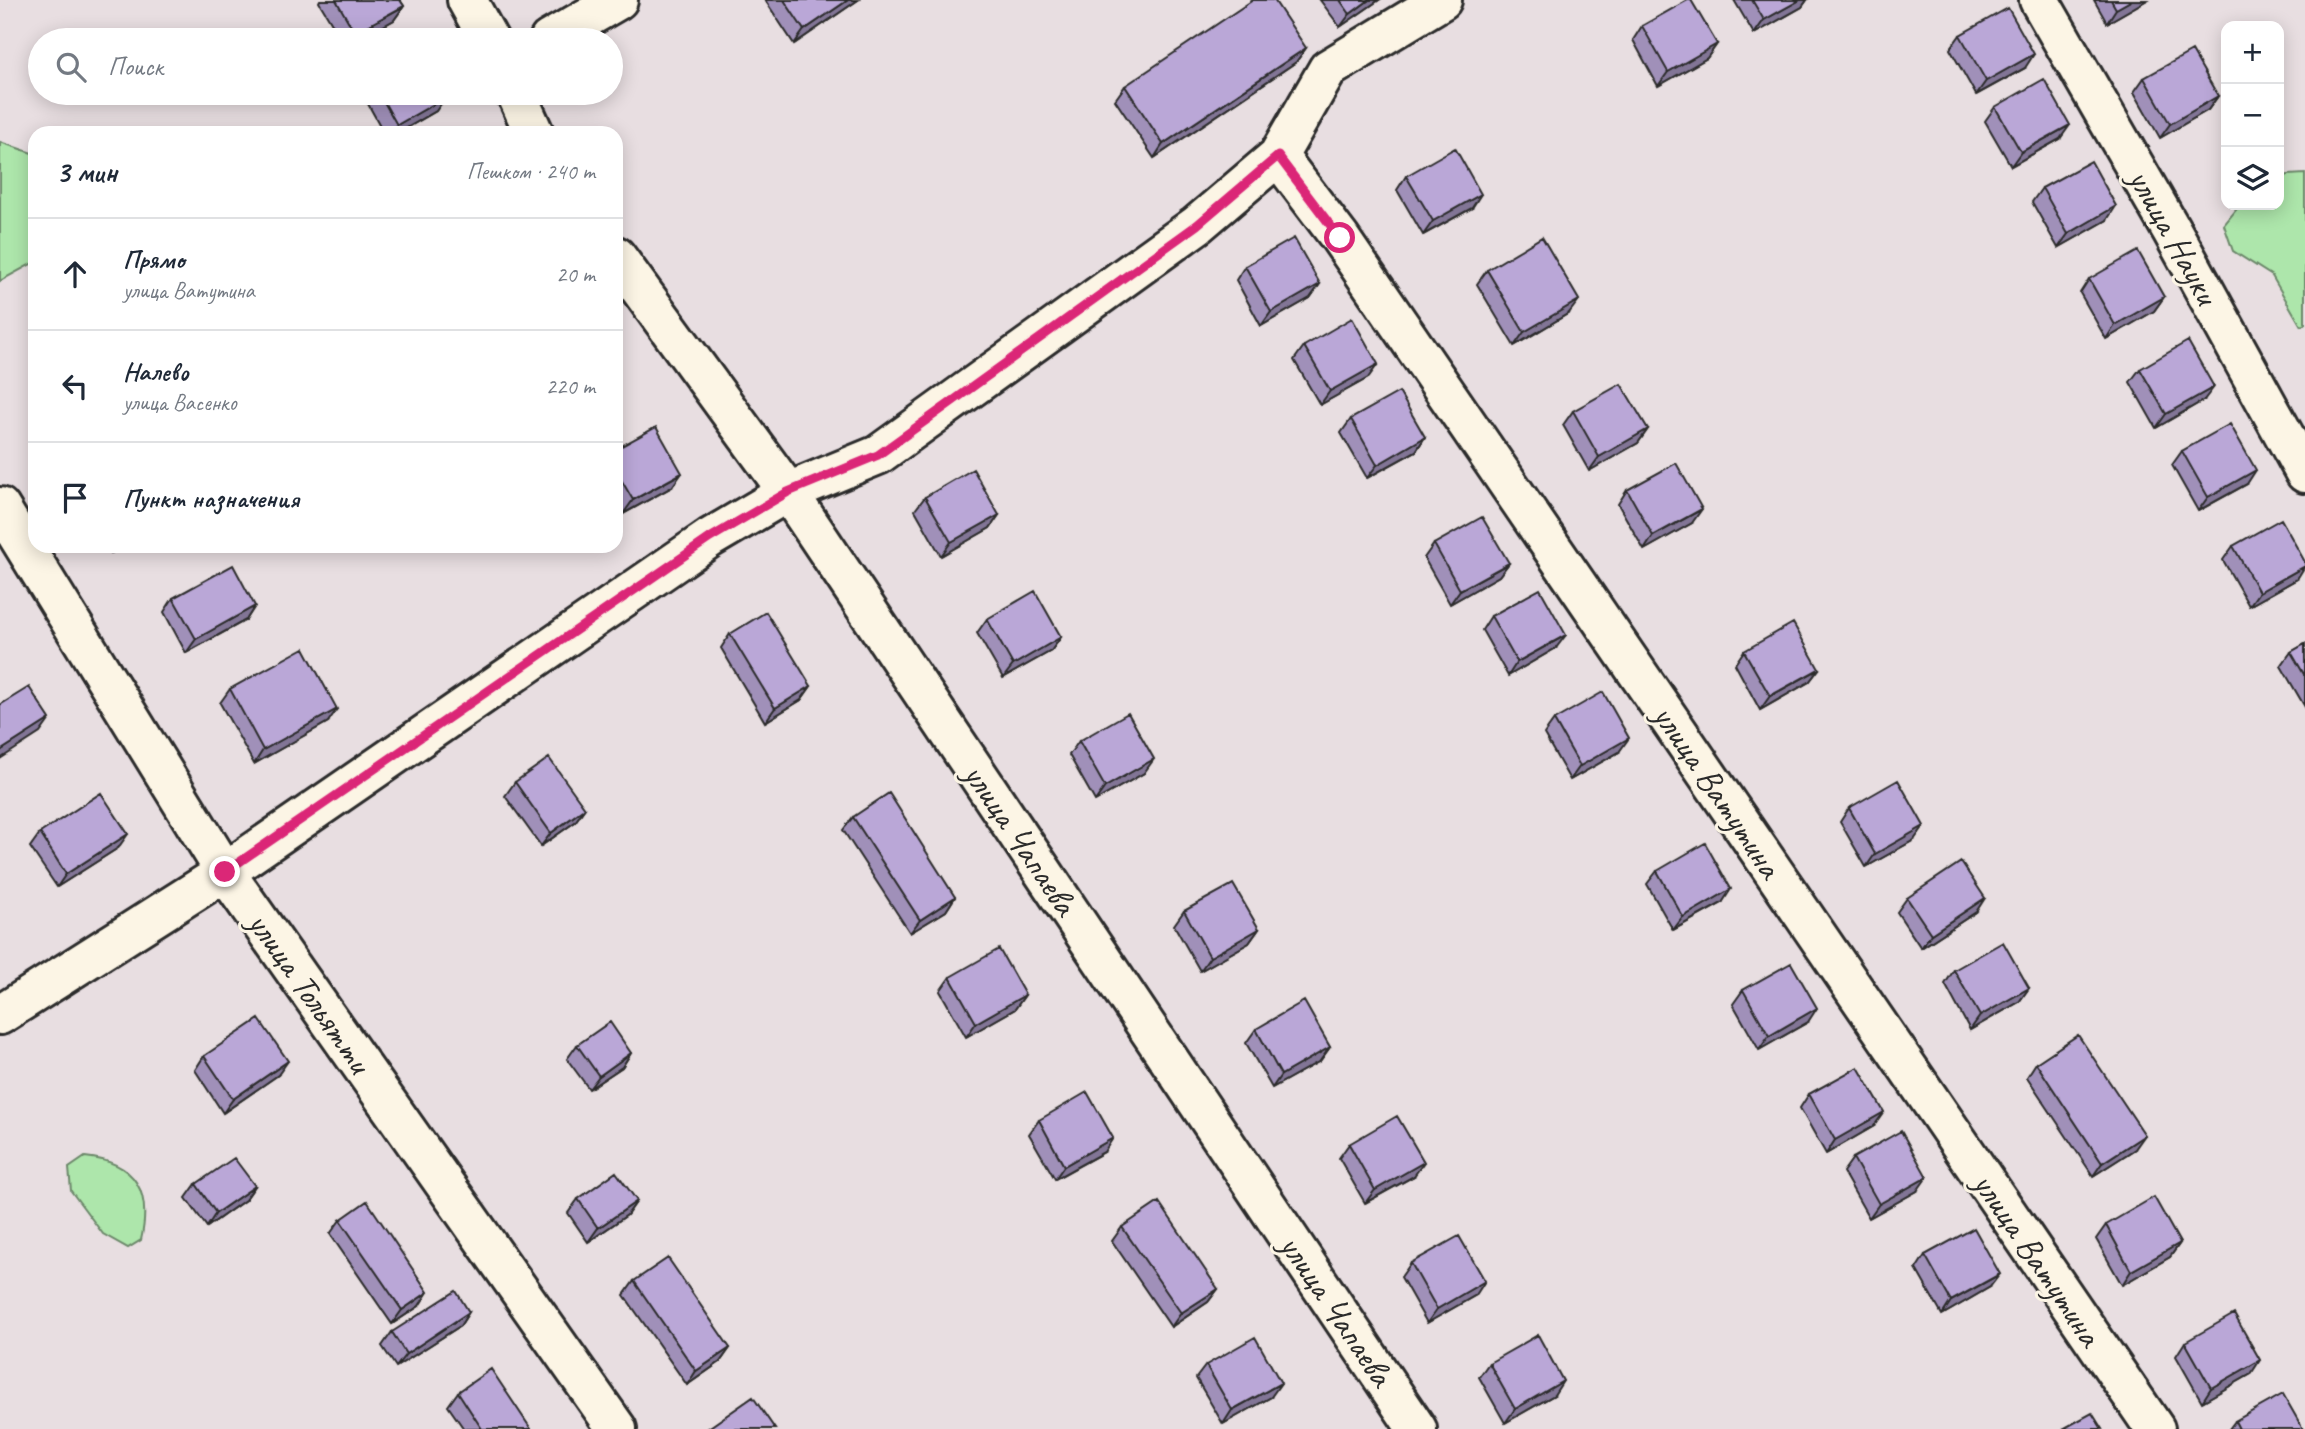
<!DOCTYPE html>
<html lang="ru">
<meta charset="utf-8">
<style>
body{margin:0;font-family:Caveat,sans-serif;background:#f6f6f7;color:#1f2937}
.controls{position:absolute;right:21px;top:21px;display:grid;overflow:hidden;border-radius:14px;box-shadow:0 4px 18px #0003}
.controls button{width:63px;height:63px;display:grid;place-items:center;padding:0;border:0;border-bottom:2px solid #e0e1e3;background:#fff;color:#1f2937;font:35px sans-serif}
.stop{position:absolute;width:21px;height:21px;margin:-16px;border:5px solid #db2777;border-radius:50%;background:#fff}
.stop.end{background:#db2777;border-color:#fff;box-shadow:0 2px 7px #0008}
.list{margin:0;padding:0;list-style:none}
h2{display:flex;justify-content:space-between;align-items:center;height:91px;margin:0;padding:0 28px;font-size:30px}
h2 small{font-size:23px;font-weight:400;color:#747a83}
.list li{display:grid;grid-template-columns:46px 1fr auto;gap:21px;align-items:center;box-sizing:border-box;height:112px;padding:0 28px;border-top:2px solid #e0e1e3}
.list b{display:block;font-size:26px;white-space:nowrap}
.list p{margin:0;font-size:23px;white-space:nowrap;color:#747a83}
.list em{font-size:23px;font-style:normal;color:#747a83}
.icon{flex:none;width:38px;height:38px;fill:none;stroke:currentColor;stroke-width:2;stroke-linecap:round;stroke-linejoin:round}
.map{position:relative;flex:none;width:2305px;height:1429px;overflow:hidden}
.search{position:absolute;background:#fff;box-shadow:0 4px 18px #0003;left:28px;top:28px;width:595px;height:77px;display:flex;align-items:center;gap:18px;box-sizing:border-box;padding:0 24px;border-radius:38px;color:#747a83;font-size:26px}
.panel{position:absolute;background:#fff;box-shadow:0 4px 18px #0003;left:28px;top:126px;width:595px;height:427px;border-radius:21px}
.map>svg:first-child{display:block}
</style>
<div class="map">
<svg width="2305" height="1429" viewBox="0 0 2305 1429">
<rect width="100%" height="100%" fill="#e8dee1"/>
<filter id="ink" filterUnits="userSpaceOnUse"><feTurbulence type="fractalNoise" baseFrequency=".0143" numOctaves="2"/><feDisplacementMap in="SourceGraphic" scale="14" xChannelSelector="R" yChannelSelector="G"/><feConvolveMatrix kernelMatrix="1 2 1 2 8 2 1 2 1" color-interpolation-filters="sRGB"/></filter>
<g filter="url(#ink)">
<!-- green -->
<path fill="#ade6ab" stroke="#6c886b" stroke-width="2" d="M0,142l35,12v108l-35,19z
M2305,174v150l-4,2 -29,-50 -39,-25 -9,-26 16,-20h39v-26l9,-4z
M85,1157c51,5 67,35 56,83l-13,8 -25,-14 -32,-43 -2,-23z"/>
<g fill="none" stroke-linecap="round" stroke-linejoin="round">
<defs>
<path id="minor" d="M467,0l22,40
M2039,0l133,231 133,242
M549,40l69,-40
M516,93l18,40
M1278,156l62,82 815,1191
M616,256l172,236 629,937
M0,507l225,365 392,557
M0,1015l225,-143 485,-334 78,-46 90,-37 319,-230 81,-69 50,-87 114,-69"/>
</defs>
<!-- minor casing -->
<use href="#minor" stroke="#2b2b2b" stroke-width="44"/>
<!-- minor -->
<use href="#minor" stroke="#fcf5e5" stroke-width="38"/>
</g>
<!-- wall -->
<path fill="#a090b9" stroke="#2b2b2b" stroke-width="2" d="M320,0h80l4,6 -10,14 -36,20h-16l-23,-38z
M765,0h93l-64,44z
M1320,0h59l-39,27z
M1734,0h73l-5,7 -48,27z
M2094,0h53l-40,23z
M1642,26l75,18 -10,14 -49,28 -25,-46z
M1960,35l65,33 -49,27 -26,-46z
M1306,48l-10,14 -142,96 -39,-58 10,-14z
M2144,78l74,18 -10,14 -48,28 -26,-46z
M362,93h81l-7,18 -38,22h-14z
M1995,107l65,32 -49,27 -26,-45z
M1406,176l66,32 -49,27 -26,-45z
M2042,188l65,32 -49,28 -26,-46z
M1245,266l75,18 -10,14 -49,28 -25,-46z
M1487,270l82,43 -55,33 -37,-62z
M2089,279l75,18 -10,14 -48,28 -26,-46z
M1304,346l64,32 -48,27 -26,-45z
M2140,369l64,31 -48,28 -26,-46z
M1573,411l75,18 -10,14 -49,28 -26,-46z
M1351,419l74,18 -9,14 -49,27 -26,-45z
M616,449l56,38 -49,27 -7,-12z
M2182,451l65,33 -49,27 -26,-46z
M1627,490l65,33 -48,27 -26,-46z
M925,497l74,18 -9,13 -49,28 -26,-46z
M1434,544l75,19 -10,13 -49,28 -26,-46z
M106,546h18l-13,7z
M2233,546l64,33 -48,27 -26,-46z
M173,598l82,8 -9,14 -60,33 -22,-41z
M1491,616l65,32 -48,28 -26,-46z
M987,619l74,18 -10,14 -48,27 -26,-45z
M730,634l81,52 -10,14 -36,22 -44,-74z
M2305,644v63l-24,-41 10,-14z
M1744,651l75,18 -10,13 -49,28 -25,-46z
M230,689l98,33 -74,42 -34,-61z
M1554,720l65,32 -49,28 -26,-46z
M1079,741l65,32 -49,28 -26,-46z
M515,782l70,26 -10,14 -34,24 -36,-50z
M1849,808l65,32 -48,27 -26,-45z
M853,817l102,80 -9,14 -36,22 -67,-103z
M40,833l78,15 -61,39 -27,-40z
M1657,871l65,32 -49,27 -26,-46z
M1907,898l69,14 -55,36 -24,-36z
M1184,911l75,18 -10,14 -49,28 -26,-46z
M1954,970l75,18 -10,14 -49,28 -25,-46z
M950,977l75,18 -10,14 -49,28 -26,-46z
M1743,990l65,32 -49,28 -26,-46z
M1256,1029l74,18 -10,14 -48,27 -26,-45z
M577,1045l54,8 -9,14 -33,22 -22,-30z
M204,1056l74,19 -55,38 -28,-43z
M2036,1063l99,86 -42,27 -66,-99z
M1809,1094l65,32 -48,28 -26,-46z
M1039,1120l65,32 -49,27 -26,-45z
M1349,1144l65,32 -49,27 -26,-45z
M1853,1158l64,33 -48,27 -26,-46z
M196,1184l59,2 -10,14 -38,27 -21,-29z
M578,1199l59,2 -10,14 -39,27 -20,-29z
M340,1220l79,86 -27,18 -62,-90z
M2106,1225l74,18 -10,14 -48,28 -26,-46z
M1122,1227l96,62 -10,13 -37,25 -59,-86z
M1925,1255l65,32 -48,28 -26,-46z
M1411,1263l65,32 -49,28 -26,-46z
M634,1281l96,67 -10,14 -33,23 -63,-90z
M469,1312l-9,14 -64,41 -14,-21 10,-14z
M2185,1342l66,32 -49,28 -26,-46z
M1489,1363l65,32 -49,28 -26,-46z
M1206,1365l65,32 -48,27 -27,-46z
M458,1392l73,37h-67l-16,-23z
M2235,1421l68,8h-74z"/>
<!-- shaded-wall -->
<path fill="#827596" stroke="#2b2b2b" stroke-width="2" d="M848,0h10l-64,44 10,-14z
M1369,0h10l-39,27 10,-13z
M1800,0h7l-5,7 -48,27 10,-14z
M2132,0h15l-40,23 9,-14z
M404,6l-10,14 -36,20h-8l5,-7z
M1717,44l-10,14 -49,28 10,-14z
M1306,48l-10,14 -142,96 9,-14z
M2034,54l-9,14 -49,27 10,-14z
M2218,96l-10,14 -48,28 10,-14z
M446,97l-10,14 -38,22h-6l5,-8z
M2070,125l-10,14 -49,27 10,-14z
M1481,194l-9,14 -49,27 10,-14z
M2116,206l-9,14 -49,28 10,-14z
M1320,284l-10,14 -49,28 10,-14z
M2164,297l-10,14 -48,28 9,-14z
M1579,300l-10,13 -55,33 10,-14z
M1378,364l-10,14 -48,27 10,-14z
M2214,387l-10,13 -48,28 10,-14z
M1648,429l-10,14 -49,28 10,-14z
M1425,437l-9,14 -49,27 10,-13z
M2256,470l-9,14 -49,27 10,-14z
M682,473l-10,14 -49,27 10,-14z
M1702,509l-10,14 -48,27 9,-14z
M999,515l-9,13 -49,28 10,-14z
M116,546h8l-13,7z
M1509,563l-10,13 -49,28 10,-14z
M2305,566l-8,13 -48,27 10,-14z
M255,606l-9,14 -60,33 10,-14z
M1566,635l-10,13 -48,28 9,-14z
M1061,637l-10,14 -48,27 10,-13z
M1819,669l-10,13 -49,28 10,-14z
M811,686l-10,14 -36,22 10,-14z
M337,709l-9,13 -74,42 9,-14z
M50,719l-10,14 -40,26v-8z
M1629,738l-10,14 -49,28 10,-14z
M1154,759l-10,14 -49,28 10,-14z
M585,808l-10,14 -34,24 10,-13z
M1924,826l-10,14 -48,27 9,-13z
M128,834l-10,14 -61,39 9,-13z
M1731,889l-9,14 -49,27 10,-13z
M955,897l-9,14 -36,22 10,-13z
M1985,898l-9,14 -55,36 10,-14z
M1259,929l-10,14 -49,28 10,-14z
M2029,988l-10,14 -49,28 10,-14z
M1025,995l-10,14 -49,28 10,-14z
M1817,1008l-9,14 -49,28 10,-14z
M1330,1047l-10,14 -48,27 9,-13z
M631,1053l-9,14 -33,22 10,-13z
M288,1061l-10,14 -55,38 10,-14z
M1884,1112l-10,14 -48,28 9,-14z
M2145,1135l-10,14 -42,27 9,-13z
M1113,1138l-9,14 -49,27 9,-13z
M1424,1162l-10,14 -49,27 10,-13z
M1927,1177l-10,14 -48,27 10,-14z
M255,1186l-10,14 -38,27 9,-14z
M637,1201l-10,14 -39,27 10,-14z
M2180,1243l-10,14 -48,28 9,-14z
M2000,1274l-10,13 -48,28 9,-14z
M1485,1281l-9,14 -49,28 10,-14z
M1218,1289l-10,13 -37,25 10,-14z
M428,1292l-9,14 -27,18 10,-14z
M469,1312l-9,14 -64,41 10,-13z
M730,1348l-10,14 -33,23 9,-14z
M2260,1360l-9,14 -49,28 9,-14z
M1563,1381l-9,14 -49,28 10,-14z
M1281,1383l-10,14 -48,27 9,-14z"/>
<!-- building -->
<path fill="#baa7d7" stroke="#2b2b2b" stroke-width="2" d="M336,0h64l4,6 -49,27z
M784,0h64l-44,30z
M1253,0h21l32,48 -143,96 -38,-58z
M1340,0h29l-19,14z
M1688,0h3l26,44 -49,28 -26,-46z
M1752,0h48l-36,20z
M2111,0h21l-16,9z
M2008,8l26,46 -48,27 -26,-46z
M2192,51l26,45 -48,28 -26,-46z
M2044,79l26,46 -49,27 -26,-45z
M379,93h64l3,4 -49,28z
M1455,148l26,46 -48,27 -27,-45z
M2091,161l25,45 -48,28 -26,-46z
M1542,237l37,63 -55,32 -37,-62z
M1294,238l26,46 -49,28 -26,-46z
M2138,251l26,46 -49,28 -26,-46z
M1352,318l26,46 -48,27 -26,-45z
M2188,341l26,46 -48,27 -26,-45z
M1621,384l27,45 -49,28 -26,-46z
M1399,392l26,45 -48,28 -26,-46z
M2230,424l26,46 -48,27 -26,-46z
M656,427l26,46 -49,27 -17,-29v-22z
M1676,463l26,46 -49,27 -26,-46z
M973,469l26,46 -48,27 -26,-45z
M1482,517l27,46 -49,27 -26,-46z
M2281,519l24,43v4l-46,26 -26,-46z
M233,565l22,41 -59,33 -23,-41z
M1540,589l26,46 -49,27 -26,-46z
M1035,591l26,46 -48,28 -26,-46z
M766,612l45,74 -36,22 -45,-74z
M1793,623l26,46 -49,27 -26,-45z
M2305,644v32l-14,-24z
M304,648l33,61 -74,41 -33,-61z
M29,687l21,32 -50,32v-46z
M1603,692l26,46 -49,28 -26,-46z
M1128,713l26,46 -49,28 -26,-46z
M549,758l36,50 -34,25 -36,-51z
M1898,780l26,46 -49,28 -26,-46z
M101,793l27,41 -62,40 -26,-41z
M889,793l66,104 -35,23 -67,-103z
M1705,843l26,46 -48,28 -26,-46z
M1961,862l24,36 -54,36 -24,-36z
M1233,884l26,45 -49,28 -26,-46z
M2003,942l26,46 -49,28 -26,-46z
M999,949l26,46 -49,28 -26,-46z
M1791,963l26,45 -48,28 -26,-46z
M1304,1001l26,46 -49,28 -25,-46z
M259,1019l29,42 -55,38 -29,-43z
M610,1022l21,31 -32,23 -22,-31z
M2078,1035l67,100 -43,28 -66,-100z
M1858,1067l26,45 -49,28 -26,-46z
M1087,1092l26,46 -49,28 -25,-46z
M1397,1116l27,46 -49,28 -26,-46z
M1901,1131l26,46 -48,27 -26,-46z
M234,1158l21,28 -39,27 -20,-29z
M616,1172l21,29 -39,27 -20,-29z
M2154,1197l26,46 -49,28 -25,-46z
M367,1201l61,91 -26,18 -62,-90z
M1159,1202l59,87 -37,24 -59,-86z
M1974,1228l26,46 -49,27 -26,-46z
M1459,1236l26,45 -48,28 -26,-46z
M668,1258l62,90 -34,23 -62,-90z
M456,1291l13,21 -63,42 -14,-22z
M2234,1314l26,46 -49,28 -26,-46z
M1538,1335l25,46 -48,28 -26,-46z
M1255,1337l26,46 -49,27 -26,-45z
M491,1369l40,60h-49l-24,-37z
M2283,1394l20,35h-64l-4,-8z
M753,1397l22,32h-68z
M2092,1413l10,16h-39z"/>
</g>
<g fill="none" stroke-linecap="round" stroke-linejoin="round" filter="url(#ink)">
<!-- route -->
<path stroke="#db2777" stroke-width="9" d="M225,872l485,-334 78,-46 90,-37 319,-230 81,-69 62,82"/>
</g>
<g text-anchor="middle" stroke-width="6" stroke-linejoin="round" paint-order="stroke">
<!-- street labels -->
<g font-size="35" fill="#2b2b2b" stroke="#fcf5e5">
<text transform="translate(2174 236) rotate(61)" y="12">улица Науки</text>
<text transform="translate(1718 791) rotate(56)" y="12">улица Ватутина</text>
<text transform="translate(1021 839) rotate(56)" y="12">улица Чапаева</text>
<text transform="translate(310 992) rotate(55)" y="12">улица Тольятти</text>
<text transform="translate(2038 1259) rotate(56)" y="12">улица Ватутина</text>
<text transform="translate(1337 1310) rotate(56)" y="12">улица Чапаева</text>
</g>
</g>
</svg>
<div class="controls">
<button>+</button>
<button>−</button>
<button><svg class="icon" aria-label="layers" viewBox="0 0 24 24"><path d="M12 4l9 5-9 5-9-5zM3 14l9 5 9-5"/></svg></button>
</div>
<div class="stop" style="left:1340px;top:238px"></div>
<div class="stop end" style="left:225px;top:872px"></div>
<div class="search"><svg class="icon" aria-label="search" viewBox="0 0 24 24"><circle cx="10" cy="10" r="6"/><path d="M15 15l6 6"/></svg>Поиск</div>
<section class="panel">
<h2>3 мин<small>Пешком · 240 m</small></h2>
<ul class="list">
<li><svg class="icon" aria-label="ahead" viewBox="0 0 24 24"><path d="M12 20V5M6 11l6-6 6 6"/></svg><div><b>Прямо</b><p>улица Ватутина</p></div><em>20 m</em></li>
<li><svg class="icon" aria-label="left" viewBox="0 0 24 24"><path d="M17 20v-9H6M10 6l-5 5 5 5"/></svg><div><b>Налево</b><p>улица Васенко</p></div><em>220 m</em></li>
<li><svg class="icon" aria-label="arrive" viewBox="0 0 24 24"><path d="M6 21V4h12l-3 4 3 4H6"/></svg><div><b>Пункт назначения</b></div></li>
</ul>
</section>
</div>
